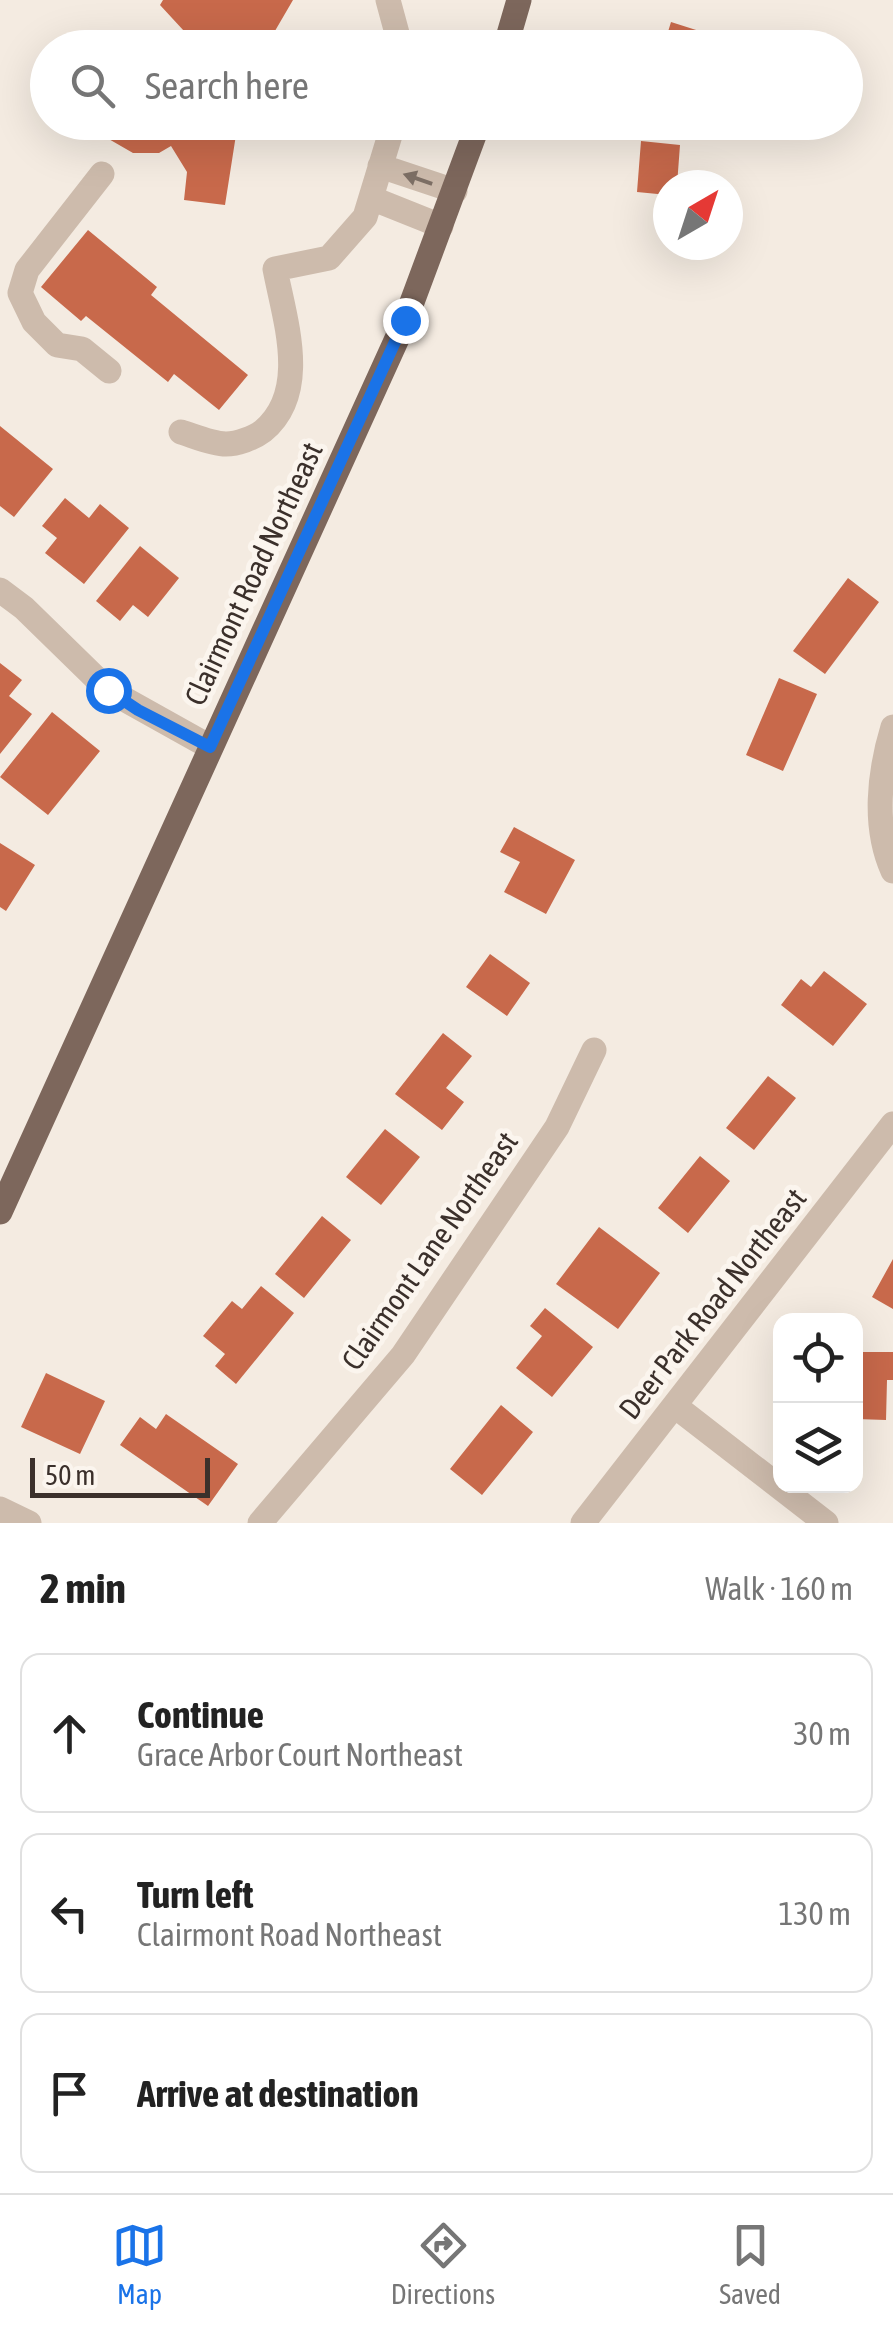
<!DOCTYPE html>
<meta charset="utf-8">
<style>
body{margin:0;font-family:"Asap Condensed",sans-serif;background:#f2f2f2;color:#222}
.controls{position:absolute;right:30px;bottom:30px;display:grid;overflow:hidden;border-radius:20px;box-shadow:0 10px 40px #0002}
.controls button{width:90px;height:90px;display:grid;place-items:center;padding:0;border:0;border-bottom:2px solid #e0e0e0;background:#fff;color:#222;font:50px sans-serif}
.compass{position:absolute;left:653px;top:170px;width:90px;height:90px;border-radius:50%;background:#fff;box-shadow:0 10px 40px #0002;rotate:39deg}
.scale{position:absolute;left:30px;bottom:25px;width:180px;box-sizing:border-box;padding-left:10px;border:5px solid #3b302b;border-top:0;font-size:28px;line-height:35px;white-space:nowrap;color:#3b302b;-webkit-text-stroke:8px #fbf5ee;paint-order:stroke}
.stop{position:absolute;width:30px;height:30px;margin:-22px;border:8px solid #1a73e8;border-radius:50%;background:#fff}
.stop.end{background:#1a73e8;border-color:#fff;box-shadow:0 2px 10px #0008}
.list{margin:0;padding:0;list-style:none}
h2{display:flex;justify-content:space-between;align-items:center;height:130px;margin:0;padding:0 40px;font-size:42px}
h2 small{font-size:32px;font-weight:400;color:#767676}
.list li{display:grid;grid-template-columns:65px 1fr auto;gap:30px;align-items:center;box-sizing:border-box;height:160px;margin:0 20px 20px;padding:0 20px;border:2px solid #e0e0e0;border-radius:20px}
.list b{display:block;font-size:38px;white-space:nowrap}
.list p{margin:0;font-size:32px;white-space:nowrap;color:#767676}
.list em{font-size:32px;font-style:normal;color:#767676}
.icon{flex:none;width:55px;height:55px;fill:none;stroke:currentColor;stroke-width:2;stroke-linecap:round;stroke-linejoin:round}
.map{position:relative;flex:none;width:893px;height:1523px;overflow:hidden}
.search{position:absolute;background:#fff;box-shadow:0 10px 40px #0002;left:30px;right:30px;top:30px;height:110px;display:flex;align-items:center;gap:25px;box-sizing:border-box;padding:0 35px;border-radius:55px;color:#767676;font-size:38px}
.sheet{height:670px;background:#fff}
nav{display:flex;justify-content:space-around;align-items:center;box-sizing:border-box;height:140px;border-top:2px solid #e0e0e0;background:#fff;font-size:28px;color:#767676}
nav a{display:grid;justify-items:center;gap:5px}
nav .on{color:#1a73e8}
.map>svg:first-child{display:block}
</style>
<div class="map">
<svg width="893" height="1523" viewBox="0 0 893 1523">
<rect width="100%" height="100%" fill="#f4ebe1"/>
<!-- building -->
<path fill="#c8694b" d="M163,0h130l-28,48h-59l-10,-4 -36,-39z
M671,22l44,14 -3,12h-49z
M98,122h140l-13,83 -41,-5 3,-28 -16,-26 -12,7h-26l-26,-15z
M641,141l39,4 -3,40h-9v10l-31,-3z
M88,230l69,57 -6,8 97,80 -29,35 -45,-36 -6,8 -82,-66 -5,5 -40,-34z
M0,426l53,43 -39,48 -14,-11z
M65,498l24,20 11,-14 29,24 -45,56 -39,-31 12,-15 -15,-12z
M140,546l39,32 -31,39 -15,-12 -13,16 -24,-20z
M848,578l31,24 -54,72 -32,-23z
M0,663l22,17 -13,16 23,18 -32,40z
M779,678l38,16 -34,77 -37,-16z
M52,712l48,39 -52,64 -48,-38z
M514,827l61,33 -29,54 -42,-22 16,-30 -20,-10z
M0,843l35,22 -29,46 -6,-4z
M490,954l40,29 -23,33 -41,-29z
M824,971l43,33 -34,42 -52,-41 20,-26 10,8z
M443,1033l29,23 -26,32 18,14 -22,28 -47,-36z
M768,1076l28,22 -42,52 -28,-22z
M385,1129l35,28 -39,48 -35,-28z
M700,1156l30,25 -42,52 -30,-25z
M322,1216l29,24 -47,58 -29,-24z
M599,1227l61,46 -42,56 -62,-45z
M893,1259v50l-21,-12z
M261,1286l33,27 -58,71 -21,-18 10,-12 -22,-18 29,-35 10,8z
M545,1308l48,39 -41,50 -36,-29 26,-32 -12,-10z
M856,1352h37v28h-6l-1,40 -30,-1z
M46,1373l59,28 -25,53 -59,-27z
M501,1405l32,27 -51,63 -32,-26z
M166,1414l72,50 -30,42 -88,-61 20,-28 16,12z"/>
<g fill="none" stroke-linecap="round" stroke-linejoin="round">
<!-- minor -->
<path stroke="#cdbbac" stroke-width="25" d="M388,0l13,48
M380,166l75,25
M102,174l-75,96 -7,23 14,29 23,23 25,4 27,22
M371,198l70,28
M181,432c13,4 31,12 45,12 11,0 28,-6 37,-13 47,-39 22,-110 12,-162l54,-11 36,-41 29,-95
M0,590l24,18 84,82 102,57
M893,727c-14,46 -20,100 0,144
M675,1406l151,117
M0,1509l29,14
M260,1523l143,-168 154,-228 37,-77
M583,1523l310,-399"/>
<!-- major -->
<path stroke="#7d675c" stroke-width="25" d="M505,48l14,-48
M0,1212l405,-891 74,-199"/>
</g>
<!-- one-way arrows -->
<defs><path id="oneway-solid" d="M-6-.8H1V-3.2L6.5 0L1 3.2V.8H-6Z" transform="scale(2.5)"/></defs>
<use fill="#7d6f65" href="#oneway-solid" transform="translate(418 179) rotate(-161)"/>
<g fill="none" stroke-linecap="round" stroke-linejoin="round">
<!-- route -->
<path stroke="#1a73e8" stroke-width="12" d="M108,690l30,20 72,37 195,-427"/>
</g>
<g text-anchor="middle" stroke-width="10" stroke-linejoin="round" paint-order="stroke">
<!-- street labels -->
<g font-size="30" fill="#3b302b" stroke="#fbf5ee">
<text transform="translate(254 574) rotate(-65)" y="10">Clairmont Road Northeast</text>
<text transform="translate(430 1251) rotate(-55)" y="10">Clairmont Lane Northeast</text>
<text transform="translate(713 1304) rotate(-52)" y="10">Deer Park Road Northeast</text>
</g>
</g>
</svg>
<div class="controls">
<button><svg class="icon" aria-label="locate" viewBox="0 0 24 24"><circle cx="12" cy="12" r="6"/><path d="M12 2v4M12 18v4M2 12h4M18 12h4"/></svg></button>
<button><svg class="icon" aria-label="layers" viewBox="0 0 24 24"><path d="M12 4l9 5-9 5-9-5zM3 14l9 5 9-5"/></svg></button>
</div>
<svg class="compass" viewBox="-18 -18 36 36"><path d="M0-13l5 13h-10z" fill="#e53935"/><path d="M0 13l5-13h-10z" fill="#767676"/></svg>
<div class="scale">50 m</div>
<div class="stop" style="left:108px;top:690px"></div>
<div class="stop end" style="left:405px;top:320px"></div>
<div class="search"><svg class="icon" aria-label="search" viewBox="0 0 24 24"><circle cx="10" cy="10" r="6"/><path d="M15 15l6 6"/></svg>Search here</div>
</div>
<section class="sheet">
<h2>2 min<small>Walk · 160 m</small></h2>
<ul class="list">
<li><svg class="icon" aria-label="ahead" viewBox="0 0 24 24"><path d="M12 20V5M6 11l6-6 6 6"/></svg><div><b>Continue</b><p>Grace Arbor Court Northeast</p></div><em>30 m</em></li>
<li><svg class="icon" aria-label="left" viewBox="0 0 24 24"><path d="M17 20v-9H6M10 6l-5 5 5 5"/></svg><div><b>Turn left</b><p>Clairmont Road Northeast</p></div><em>130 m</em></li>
<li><svg class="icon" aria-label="arrive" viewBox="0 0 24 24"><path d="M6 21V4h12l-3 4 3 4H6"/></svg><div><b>Arrive at destination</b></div></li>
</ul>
</section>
<nav>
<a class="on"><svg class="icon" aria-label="map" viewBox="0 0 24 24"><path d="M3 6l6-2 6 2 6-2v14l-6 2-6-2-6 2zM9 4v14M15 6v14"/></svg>Map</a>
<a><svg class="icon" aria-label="directions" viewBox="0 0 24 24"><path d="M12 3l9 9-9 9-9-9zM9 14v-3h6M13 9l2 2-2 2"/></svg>Directions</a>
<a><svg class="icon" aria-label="saved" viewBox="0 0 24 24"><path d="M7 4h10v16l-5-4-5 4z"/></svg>Saved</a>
</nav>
